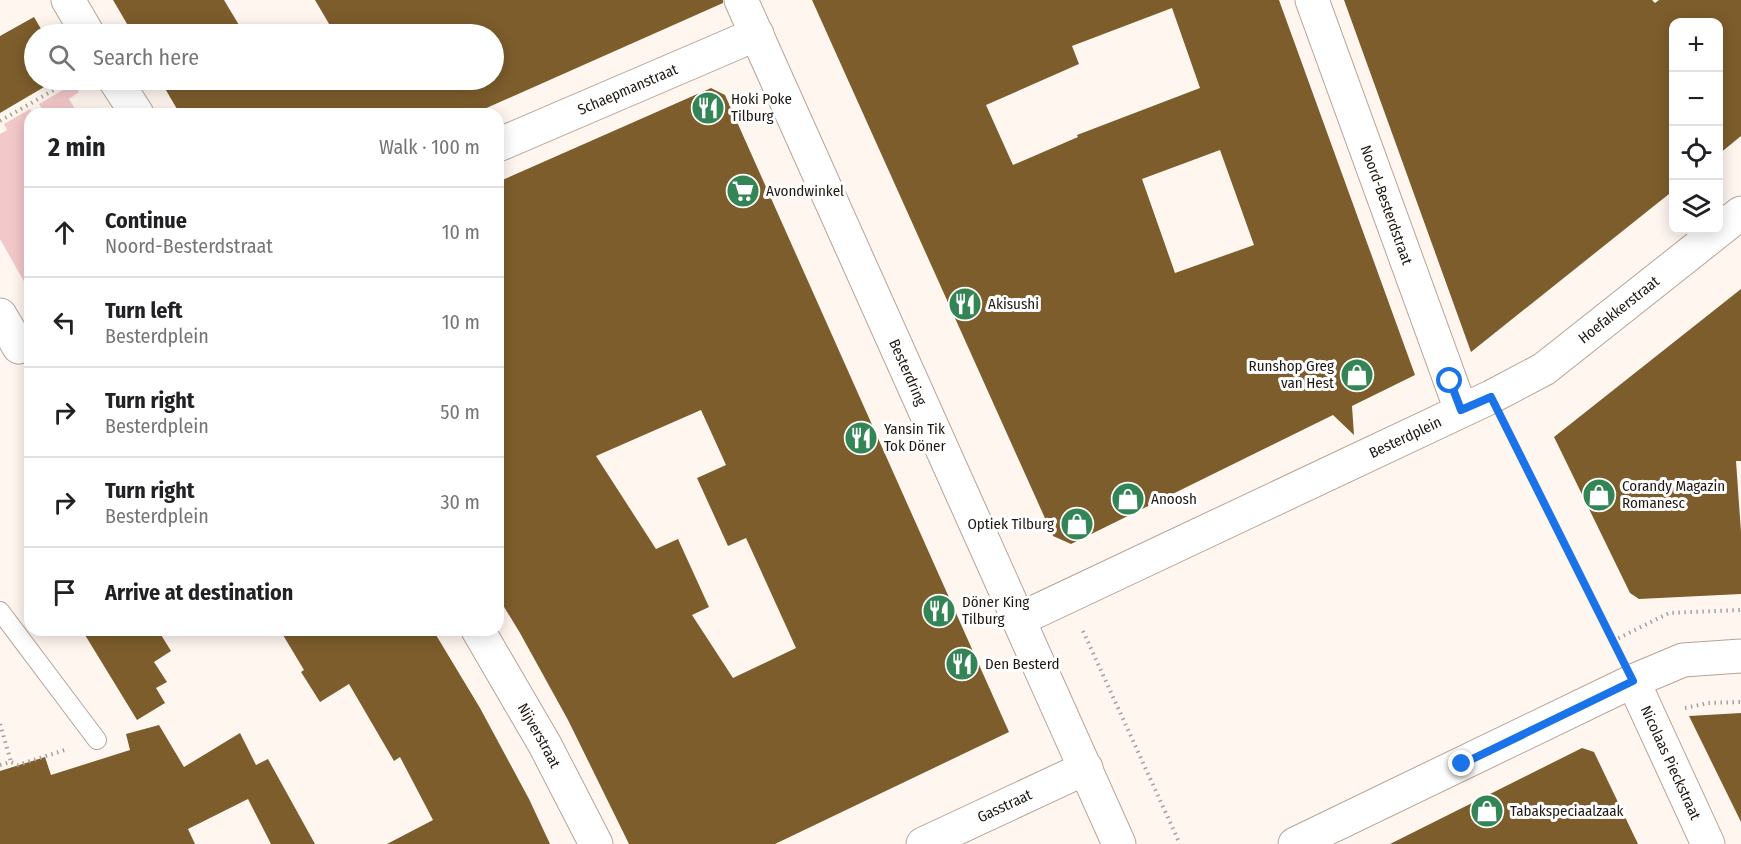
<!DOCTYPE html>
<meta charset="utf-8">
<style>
body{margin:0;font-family:"Fira Sans Condensed",sans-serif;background:#f2f2f2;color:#202124}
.controls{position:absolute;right:18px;top:18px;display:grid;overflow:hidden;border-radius:12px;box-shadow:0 3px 15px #0003}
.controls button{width:54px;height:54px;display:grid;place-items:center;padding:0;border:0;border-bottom:2px solid #e0e0e0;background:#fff;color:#202124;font:30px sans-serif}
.stop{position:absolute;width:18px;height:18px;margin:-14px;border:4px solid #1a73e8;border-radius:50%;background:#fff}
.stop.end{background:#1a73e8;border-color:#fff;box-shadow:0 2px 6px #0008}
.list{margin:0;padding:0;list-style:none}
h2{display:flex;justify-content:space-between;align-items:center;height:78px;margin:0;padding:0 24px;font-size:26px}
h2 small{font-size:20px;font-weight:400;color:#757577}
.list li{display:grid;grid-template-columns:39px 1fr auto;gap:18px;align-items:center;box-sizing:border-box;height:90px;padding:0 24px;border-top:2px solid #e0e0e0}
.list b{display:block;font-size:22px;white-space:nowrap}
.list p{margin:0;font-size:20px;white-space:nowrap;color:#757577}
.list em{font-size:20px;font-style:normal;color:#757577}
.icon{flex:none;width:33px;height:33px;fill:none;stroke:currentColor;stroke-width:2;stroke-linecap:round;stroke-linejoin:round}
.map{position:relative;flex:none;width:1741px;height:844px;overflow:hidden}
.search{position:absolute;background:#fff;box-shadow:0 3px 15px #0003;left:24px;top:24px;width:480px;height:66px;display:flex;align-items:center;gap:15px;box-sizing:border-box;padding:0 21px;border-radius:33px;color:#757577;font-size:22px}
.panel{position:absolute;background:#fff;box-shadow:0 3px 15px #0003;left:24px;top:108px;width:480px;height:528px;border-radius:18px}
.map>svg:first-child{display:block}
</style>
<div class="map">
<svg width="1741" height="844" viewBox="0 0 1741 844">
<rect width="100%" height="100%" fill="#fff6f0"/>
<!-- green -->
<path fill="#f3c8c9" d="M73,84l6,8 -10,7 9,15h-48v178l-30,-53v-105l7,-4 -3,-6 26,-15 3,5 9,-5 -3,-5z"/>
<!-- building -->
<path fill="#7d5d2c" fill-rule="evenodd" d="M113,0h111l18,30 -7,4h-102z
M315,0h408v3l-250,111h-293l-20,-34h334v-46h-159z
M812,0h467l136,375 -63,31 2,29 -21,-20 -262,129 -18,-8zM1172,8l28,80 -123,47 1,2 -65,28 -27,-60 93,-41 -7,-18zM1220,150l34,95 -79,28 -33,-94z
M1344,0h308l3,3 4,-3h82v136l-22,18v-132h-45v168l-203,162z
M34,17l10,17h-10v46h22l-56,33v-77z
M711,88l14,7 284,637 -234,112h-146l-61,-124 -48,-87 -22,-36v-415zM701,410l25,55 -29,13 31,68 18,-8 50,110 -63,30 -41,-63 17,-8 -31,-68 -22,10 -60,-93z
M1741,289v172h-5l5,71v62l-102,5 -9,-6 -76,-156z
M82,630h76l13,21 -17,11 13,20 -11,6 9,15 -28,17z
M280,630h153l47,78 49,91 21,45h-163l46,-24 -33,-63 -6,4 -45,-77 -29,18 -19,-30 3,-2z
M1741,713v109l-52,-106z
M159,725l25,42 56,-34 16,32 12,-6 47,85h-44l-23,-45 -60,30 7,15h-195v-73l45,-14 6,18 79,-25 -4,-16z
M1582,748l12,4 44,92h-248z"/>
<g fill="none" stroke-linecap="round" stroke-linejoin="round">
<defs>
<path id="service" d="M0,611l97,129"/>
<g id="minor">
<path d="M68,0l20,34"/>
<path id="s1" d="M1312,0l149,410"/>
<path d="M115,80l22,34"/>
<path id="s2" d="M498,145l259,-111"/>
<path d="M0,315l19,32"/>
<path id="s3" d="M1020,619l471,-222 53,-28 197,-156"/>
<path id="s4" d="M478,630l67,115 51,99"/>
<path id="s5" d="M1633,681l75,163"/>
<path id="s6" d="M923,844l163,-76"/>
<path d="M1295,844l338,-163 50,-21 58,-4"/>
</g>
<g id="tertiary">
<path id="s7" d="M741,0l378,844"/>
</g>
</defs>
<!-- service casing -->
<use href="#service" stroke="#b8a395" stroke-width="20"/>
<!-- minor casing -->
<use href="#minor" stroke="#b8a395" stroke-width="35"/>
<!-- tertiary casing -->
<use href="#tertiary" stroke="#b8a395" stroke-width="35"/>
<!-- path -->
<path stroke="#a79f99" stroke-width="4" stroke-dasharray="1.5 4.5" stroke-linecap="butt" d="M0,121l71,-41
M1507,430l110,218
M1083,631l97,213
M1613,641l56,-28 72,-3
M1685,708l23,-5 33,-1
M0,724l11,38
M0,765l11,-3 7,3 50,-16"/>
<!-- service -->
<use href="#service" stroke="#fff" stroke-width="18"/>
<!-- minor -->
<use href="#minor" stroke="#fff" stroke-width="33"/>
<!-- tertiary -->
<use href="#tertiary" stroke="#fff" stroke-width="33"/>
</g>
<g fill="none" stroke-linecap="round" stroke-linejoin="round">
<!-- route -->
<path stroke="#1a73e8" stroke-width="8" d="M1450,381l11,29 30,-13 142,284 -171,83"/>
</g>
<!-- icons -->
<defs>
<symbol id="restaurant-disc" viewBox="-11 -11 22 22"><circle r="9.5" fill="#348556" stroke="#fff"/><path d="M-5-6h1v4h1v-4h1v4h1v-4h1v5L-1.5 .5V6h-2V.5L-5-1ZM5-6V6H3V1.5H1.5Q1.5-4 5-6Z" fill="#fff"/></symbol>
<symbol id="supermarket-disc" viewBox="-11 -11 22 22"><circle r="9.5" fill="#348556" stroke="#fff"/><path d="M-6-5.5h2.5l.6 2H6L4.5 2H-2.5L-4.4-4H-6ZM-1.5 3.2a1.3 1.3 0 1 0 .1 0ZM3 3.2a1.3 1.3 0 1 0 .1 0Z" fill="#fff"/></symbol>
<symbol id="shop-disc" viewBox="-11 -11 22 22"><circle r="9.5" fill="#348556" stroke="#fff"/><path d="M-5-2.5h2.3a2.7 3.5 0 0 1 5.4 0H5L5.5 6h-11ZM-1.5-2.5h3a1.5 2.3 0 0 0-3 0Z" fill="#fff"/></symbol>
</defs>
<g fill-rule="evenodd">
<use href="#restaurant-disc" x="689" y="89" width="38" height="38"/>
<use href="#supermarket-disc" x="724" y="172" width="38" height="38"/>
<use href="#restaurant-disc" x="946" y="285" width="38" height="38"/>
<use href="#shop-disc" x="1338" y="356" width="38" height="38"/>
<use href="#restaurant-disc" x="842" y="419" width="38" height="38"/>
<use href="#shop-disc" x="1580" y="476" width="38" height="38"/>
<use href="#shop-disc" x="1109" y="480" width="38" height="38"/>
<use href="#shop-disc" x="1058" y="505" width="38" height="38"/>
<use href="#restaurant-disc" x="920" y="592" width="38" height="38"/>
<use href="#restaurant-disc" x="943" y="645" width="38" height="38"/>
<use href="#shop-disc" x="1468" y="792" width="38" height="38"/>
</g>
<g text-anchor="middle" stroke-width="6" stroke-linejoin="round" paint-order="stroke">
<!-- street labels -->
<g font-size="15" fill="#201913" stroke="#fff">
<text dy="5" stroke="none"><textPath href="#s2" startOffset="141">Schaepmanstraat</textPath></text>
<text dy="5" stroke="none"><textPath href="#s1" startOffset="218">Noord-Besterdstraat</textPath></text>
<text dy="5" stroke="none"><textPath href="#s3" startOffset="676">Hoefakkerstraat</textPath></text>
<text dy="5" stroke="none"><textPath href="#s7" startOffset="408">Besterdring</textPath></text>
<text dy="5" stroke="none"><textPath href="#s3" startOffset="426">Besterdplein</textPath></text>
<text dy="5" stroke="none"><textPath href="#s4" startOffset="122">Nijverstraat</textPath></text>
<text dy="5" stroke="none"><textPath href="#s5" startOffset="90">Nicolaas Pieckstraat</textPath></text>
<text dy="5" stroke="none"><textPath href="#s6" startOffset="90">Gasstraat</textPath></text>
</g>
<!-- poi labels -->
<g font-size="15" fill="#201913" stroke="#fff" text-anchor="start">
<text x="731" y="104">Hoki Poke<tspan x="731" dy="17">Tilburg</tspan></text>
<text x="766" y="196">Avondwinkel</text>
<text x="988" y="309">Akisushi</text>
<text x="1334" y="371" text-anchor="end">Runshop Greg<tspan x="1334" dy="17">van Hest</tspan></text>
<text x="884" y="434">Yansin Tik<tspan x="884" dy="17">Tok Döner</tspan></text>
<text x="1622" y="491">Corandy Magazin<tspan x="1622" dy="17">Romanesc</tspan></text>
<text x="1151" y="504">Anoosh</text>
<text x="1054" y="529" text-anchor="end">Optiek Tilburg</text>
<text x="962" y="607">Döner King<tspan x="962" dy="17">Tilburg</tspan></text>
<text x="985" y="669">Den Besterd</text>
<text x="1510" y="816">Tabakspeciaalzaak</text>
</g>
</g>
</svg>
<div class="controls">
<button>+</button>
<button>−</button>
<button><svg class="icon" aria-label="locate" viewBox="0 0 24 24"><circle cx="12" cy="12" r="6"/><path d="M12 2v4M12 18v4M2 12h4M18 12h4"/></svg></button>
<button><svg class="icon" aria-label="layers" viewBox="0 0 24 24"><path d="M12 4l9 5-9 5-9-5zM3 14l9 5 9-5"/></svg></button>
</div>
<div class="stop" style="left:1450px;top:381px"></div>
<div class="stop end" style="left:1462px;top:764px"></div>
<div class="search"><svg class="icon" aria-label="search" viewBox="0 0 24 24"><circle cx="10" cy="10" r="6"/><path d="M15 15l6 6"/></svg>Search here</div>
<section class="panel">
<h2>2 min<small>Walk · 100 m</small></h2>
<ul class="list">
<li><svg class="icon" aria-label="ahead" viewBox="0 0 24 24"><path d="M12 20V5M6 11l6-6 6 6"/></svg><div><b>Continue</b><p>Noord-Besterdstraat</p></div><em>10 m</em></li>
<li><svg class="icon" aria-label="left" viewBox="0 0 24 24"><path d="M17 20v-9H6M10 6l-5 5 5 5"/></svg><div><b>Turn left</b><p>Besterdplein</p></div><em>10 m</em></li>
<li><svg class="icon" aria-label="right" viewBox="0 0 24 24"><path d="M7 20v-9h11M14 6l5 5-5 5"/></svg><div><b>Turn right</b><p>Besterdplein</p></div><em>50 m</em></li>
<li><svg class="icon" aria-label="right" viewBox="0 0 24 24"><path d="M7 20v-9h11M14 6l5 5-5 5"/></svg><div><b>Turn right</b><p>Besterdplein</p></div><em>30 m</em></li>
<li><svg class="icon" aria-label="arrive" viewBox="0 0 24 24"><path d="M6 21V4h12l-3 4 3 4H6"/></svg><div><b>Arrive at destination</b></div></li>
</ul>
</section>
</div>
